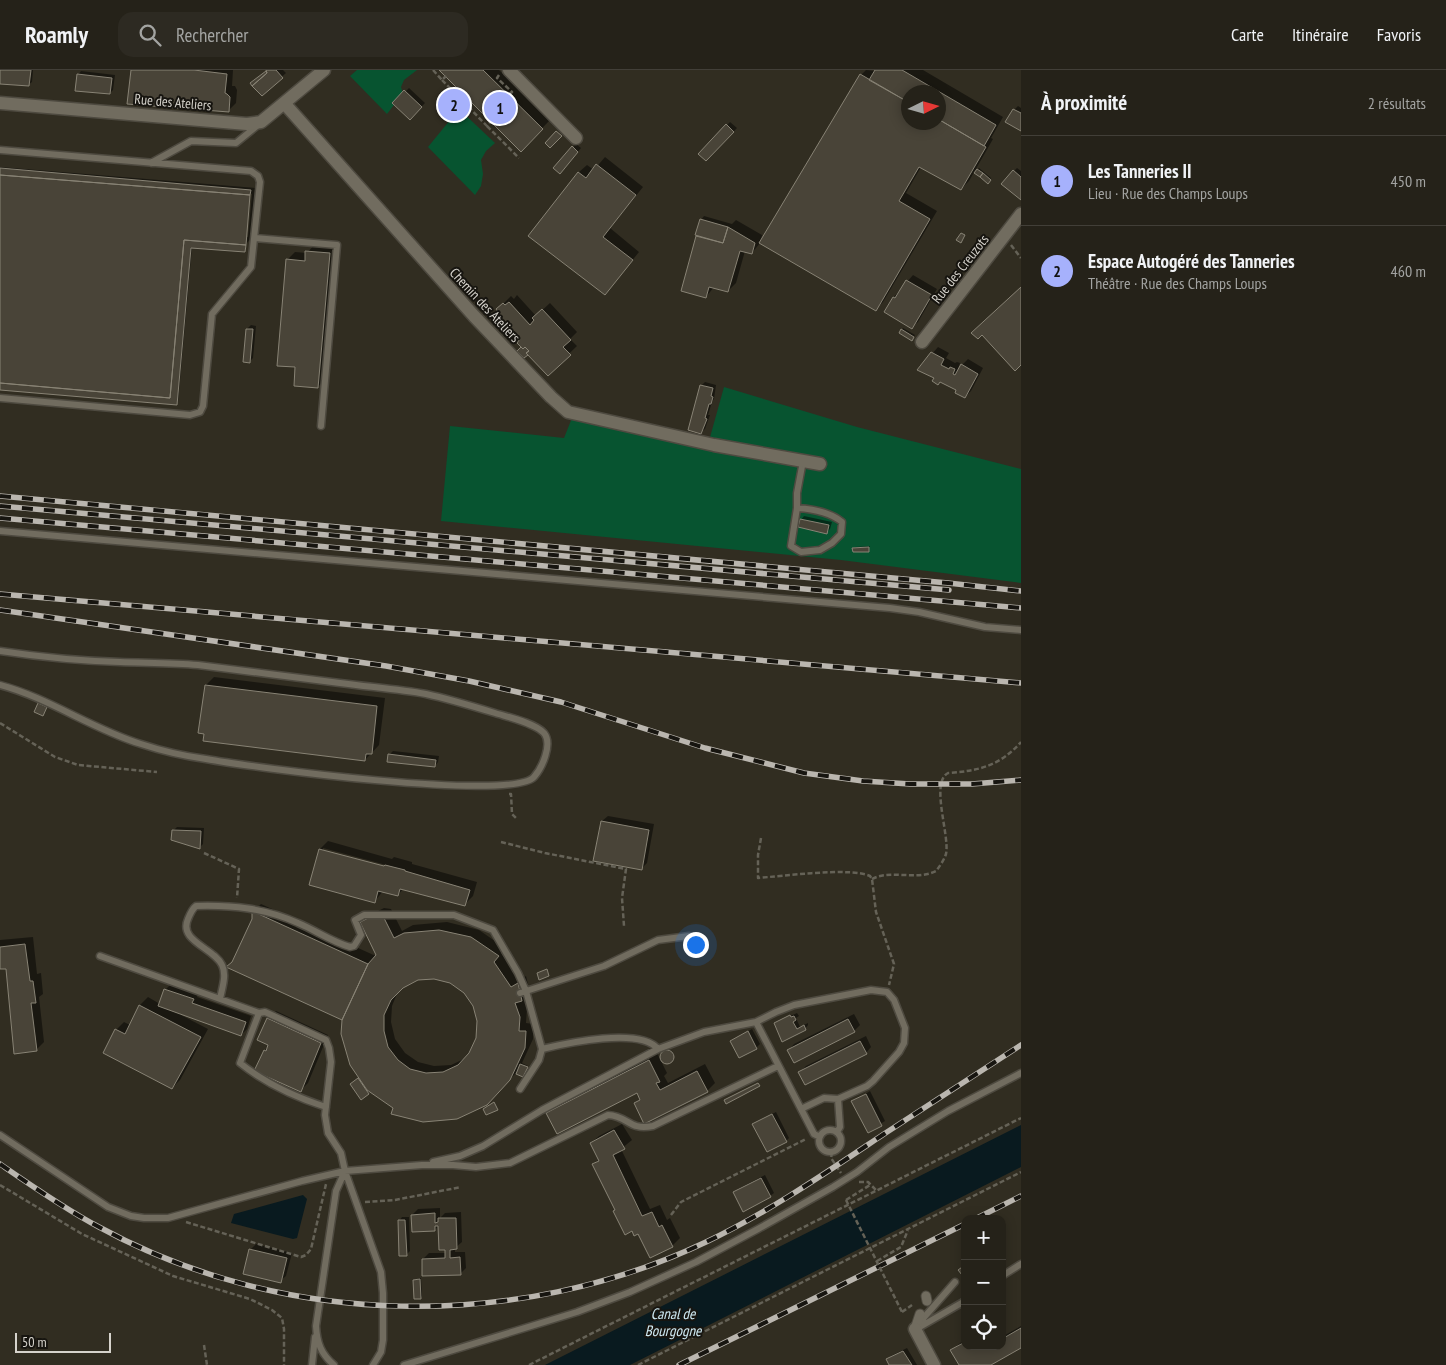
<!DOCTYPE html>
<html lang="fr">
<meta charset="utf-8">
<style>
body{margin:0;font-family:"PT Sans Narrow",sans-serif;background:#2d2a22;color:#f1f3f6}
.controls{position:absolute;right:15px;bottom:15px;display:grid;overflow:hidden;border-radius:10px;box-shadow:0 2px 12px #0003}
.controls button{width:45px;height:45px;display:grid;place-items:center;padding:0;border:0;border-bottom:1px solid #423f38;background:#252219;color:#f1f3f6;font:25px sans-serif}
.compass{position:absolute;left:901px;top:15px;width:45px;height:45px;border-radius:50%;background:#252219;box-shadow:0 2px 12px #0003;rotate:85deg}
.scale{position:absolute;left:15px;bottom:12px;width:96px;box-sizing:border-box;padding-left:5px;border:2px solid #d6d3cc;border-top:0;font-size:14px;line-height:18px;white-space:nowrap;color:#d6d3cc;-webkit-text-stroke:4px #171510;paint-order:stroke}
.you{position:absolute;left:695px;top:874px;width:18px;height:18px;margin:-12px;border:4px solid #fff;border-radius:50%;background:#1a73e8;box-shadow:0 0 0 8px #1a73e833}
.badge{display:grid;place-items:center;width:32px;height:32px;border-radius:50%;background:#a6b1fc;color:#111;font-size:16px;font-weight:700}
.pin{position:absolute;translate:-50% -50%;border:2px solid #fff;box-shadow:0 1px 5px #0006}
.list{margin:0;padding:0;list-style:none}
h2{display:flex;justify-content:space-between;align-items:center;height:65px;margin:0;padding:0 20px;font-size:21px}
h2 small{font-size:16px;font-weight:400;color:#a3a4a2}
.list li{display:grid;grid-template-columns:32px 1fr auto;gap:15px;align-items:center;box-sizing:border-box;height:90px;padding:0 20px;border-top:1px solid #423f38}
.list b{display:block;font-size:19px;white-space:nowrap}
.list p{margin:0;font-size:16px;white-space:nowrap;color:#a3a4a2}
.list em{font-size:16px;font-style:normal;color:#a3a4a2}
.icon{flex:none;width:28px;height:28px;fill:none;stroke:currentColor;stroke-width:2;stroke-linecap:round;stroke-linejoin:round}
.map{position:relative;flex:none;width:1021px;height:1295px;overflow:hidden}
header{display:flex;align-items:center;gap:30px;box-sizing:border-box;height:70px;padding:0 25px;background:#252219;border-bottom:1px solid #423f38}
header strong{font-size:24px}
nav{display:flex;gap:28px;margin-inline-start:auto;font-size:18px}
.search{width:350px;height:45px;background:#2d2a22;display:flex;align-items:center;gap:12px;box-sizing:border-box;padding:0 18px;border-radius:15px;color:#a3a4a2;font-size:19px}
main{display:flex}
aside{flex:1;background:#252219}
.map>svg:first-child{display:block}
</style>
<header>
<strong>Roamly</strong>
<div class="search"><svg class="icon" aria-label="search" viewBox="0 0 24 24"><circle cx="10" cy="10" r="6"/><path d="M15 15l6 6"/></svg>Rechercher</div>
<nav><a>Carte</a><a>Itinéraire</a><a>Favoris</a></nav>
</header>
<main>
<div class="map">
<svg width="1021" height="1295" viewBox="0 0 1021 1295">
<rect width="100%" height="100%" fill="#312d21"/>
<!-- green -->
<path fill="#075430" d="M357,0h60l-13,10 -3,7 2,6 -16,21 -37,-38z
M459,39l36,34 -9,8 -5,9 2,14 -2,12 -6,9 -47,-48z
M724,317l133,40 164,42v114l-180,-23 -400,-39 9,-95 114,12 8,-20 135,30z"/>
<!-- water -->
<path fill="#091a1f" d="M1021,1055v42l-391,198h-85z
M303,1125l4,4 -10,39 -4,1 -62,-16 3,-9z"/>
<!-- shadow -->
<path fill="#0007" fill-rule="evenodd" d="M0,0h33l-1,12 -4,3 -28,-3z
M132,0h101l-1,16h3l2,4 -1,13 -8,8z
M268,0h15l3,3 -24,21 -10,-10z
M441,0h58l51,50 -29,30z
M866,0l10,1v-1h47l80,47 -12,21 2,1 -24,42 -8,8 -40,-22 -15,26 31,18 -54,91 -8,8 -115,-67 -8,10 -7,-2 -9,32 -8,8 -14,-4 -8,10 -24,-7 19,-70 3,-4 28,8 4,-4 26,15 -1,7 100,-167zM908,22h30v30h-30z
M81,1l34,4 -2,15 -3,3 -32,-18z
M409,18l16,15 -15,15 -16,-15z
M1018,36l3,2v22l-7,-20z
M730,52l7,6 -31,32 -6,-6z
M576,74l5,4 -18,21 -8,-1z
M605,87l38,30 -33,41 29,24 -34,42 -75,-58 49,-64 8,-7 7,5z
M0,97l257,21 -4,48 -6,7 -2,8 -53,-4 -14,155 -2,2 -176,-16zM249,123l3,1 -4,43h-3z
M979,98l12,10 -3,4 -13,-10z
M1017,98l4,3v28l-7,-28z
M315,174l22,2 -12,133 -7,8 -22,-21 -9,-106 8,-8 12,1z
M913,205l24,14 -19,33 -6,5 -18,-30z
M517,225l19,21 14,-13 27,29 -7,7 7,7 -29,28 -25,-27 -2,-7 -23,-31 13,-13 3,3z
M251,255l5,1 -3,32 -3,3 -3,-32z
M903,258l12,7 -3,4 -12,-6z
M938,277l11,6 -3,5 9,5 2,-1 3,1 -2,6 10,-10 15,9 -12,23 -6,6 -7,-7 -39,-21z
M705,312l11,3 -2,14 -2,3 -4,13h2l-5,14 -4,3v-46z
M804,446l28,6 -2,7 -3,3 -26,-12z
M870,476l-2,4 -14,-2 1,-1z
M214,607l171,21 -6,47 -14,15 -159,-75z
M393,681l46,5 -1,6 -3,4 -45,-12z
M608,746l46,8 -7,39 -6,6 -39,-48z
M177,757l27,1 -1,16 -4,4 -26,-17z
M328,771l64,18 2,-2 18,5v2l65,18 -4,14 -8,8 -61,-16 -6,7 -15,-4 -8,10 -55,-52zM323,778l67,18v3l-67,-18z
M261,834l117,53 -16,-35 8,-7 14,-7 7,1 11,22 11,-6 34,-3 32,8 26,18 -4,5 18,27 7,-4 4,16 -6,6 3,10 -1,15 7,1v15l-11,24 6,3 -3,8 -2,2 -7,-3 -30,30 -91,4 -25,-16 -9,7 -6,-17 4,-4 -16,-58 -110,-56 20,-44v-7zM434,908l16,4 15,10 9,14 4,15 -1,17 -7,16 -4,4 -15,7 -17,1 -16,-4 -13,-9 -10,-14 -4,-17 1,-16 6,-15 19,-12z
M33,867l4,37 4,-1 2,21 -4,3 5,45 -8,8 -29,-82h-7v-28z
M171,914l27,9 -1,4 54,19 -4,13 -6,6 -59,-22 -1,2 27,14 -28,51 -8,8 -56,-58 8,-8 6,3 10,-20 8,-8 12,7 5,-14z
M276,941l52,24 -20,48 -8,8 -35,-41 4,-4 -1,-27z
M797,943l2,3 -3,2 4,9 8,-4v2l-3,4 -22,11 -8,-17z
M854,944l6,11 -6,6 -65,19 5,-6z
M752,959l8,15 -4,4 -25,-7z
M866,966l5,11 -5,6 -66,19 6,-6z
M662 986a6 6 0 1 1 12 0a6 6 0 1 1-12 0Z
M657,983l10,20 -3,3 4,7 37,-19 10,19 -8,8 -72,13 6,-6 -4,-6 -90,21 8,-8z
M870,1021l15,30 -16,10 -16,-29z
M776,1042l13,26 -3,3 -32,-16 4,-4z
M622,1054l10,16 -11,9 29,60 10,-4 7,15 3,-2 10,20 -8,8 -33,-14 -23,-23 -22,-44 5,-6 -8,-16 8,-7z
M765,1105l9,18 -4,3 -35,-4 3,-3z
M440,1138v10l5,-5 16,-1 1,30 -7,6v4h10l1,16 -6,6 -37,-15 6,-6h17l-7,-28 -4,5 -23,-15 6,-6z
M402,1147h7l1,34 -4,4 -7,-34z
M256,1174l36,9 -6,23 -6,5 -30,-31z
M421,1208l1,18 -1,1 -6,-17z
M1021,1256v20l-33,19h-28l-8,-15 13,-11v7h37v-9z
M907,1278l10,17h-27l-3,-5 4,-4z"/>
<!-- building -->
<path fill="#494438" stroke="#888375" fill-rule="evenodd" d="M0,0h31l-2,16 -29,-2z
M131,0h63l33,4 -2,19 2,1 3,3 -1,15 -102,-8z
M266,0h10l7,8 -21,18 -10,-10 15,-13z
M439,0h44l60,59 -22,23z
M875,0h27l94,55 -12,21 -46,-27v-27h-30v10l-39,-22z
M266,1l1,2 -15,13 -2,-3z
M77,4l35,4 -2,16 -35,-3z
M860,4l48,28v20h30v-3l48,28 -25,43 -42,-23 -20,34 31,18 -54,92 -117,-68z
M404,20l18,17 -12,13 -18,-17z
M1013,39l8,4v18l-16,-9z
M726,54l8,8 -28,29 -8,-7z
M556,61l6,5 -12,12 -5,-5z
M572,76l6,6 -18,22 -7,-6z
M596,94l40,31 -33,42 30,23 -28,35 -77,-59 50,-64 8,6z
M0,98l251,22 -1,5 -250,-20z
M977,99l6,4 -3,4 -6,-4z
M1013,100l8,7v23l-20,-16z
M983,103l8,7 -3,4 -8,-7z
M0,105l250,20 -4,50 -62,-5 -14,158 -170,-15z
M700,149l28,8 -5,16 -28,-8z
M728,157l27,16 -3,11 -12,-3 -12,41 -19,-5 -3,11 -25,-7 15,-55 27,7z
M961,163l4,2 -4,8 -5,-3z
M184,170l62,5 -1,7 -54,-4 -14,157 -177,-15v-7l170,15z
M305,181l25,2 -12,135 -24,-2 1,-19 -18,-1 9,-107 19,2z
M906,210l26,15 -20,34 -28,-17 9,-15 2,1z
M1021,217v78l-6,6 -33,-36 -4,4 -7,-6z
M509,232l21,23 4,-5 -2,-2 10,-9 29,31 -8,7 8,8 -23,21 -22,-23 3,-2 -4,-4 -2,2 -6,-6 2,-3 -24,-25 3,-3 -2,-3 7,-6 2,2z
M246,259h7l-3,34 -7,-1z
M901,259l13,8 -2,4 -13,-8z
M521,277l2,2 2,-2 4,4 -3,2 2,2 -4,3 -7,-7z
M931,282l13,7 -3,6 8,4 1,-2 5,2 -2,5 2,1 6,-11 17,10 -13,24 -10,-5 1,-3 -16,-8 -2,3 -6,-4 2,-3 -17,-8z
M700,315l13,3 -2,8 2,1 -2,7h-2l-4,14 2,1 -6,15 -13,-4z
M800,449l29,6 -2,9 -29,-7z
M869,477v5h-16l-1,-4z
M205,615l172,21 -5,48h-6l-1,7 -162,-20 1,-7 -6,-1z
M38,633l9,4 -4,9 -9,-4z
M388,684l48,6 -1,7 -48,-5z
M601,751l48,9 -7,40 -49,-9z
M172,760l29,1 -1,18 -29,-9z
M319,779l65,17 1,-1 20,5v1l65,19 -5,16 -65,-17 -2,7 -20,-5 -3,12 -66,-18z
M252,841l116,53 -26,56 -116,-53 6,-5 20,-43z
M375,845l8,1 11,22 10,-5 35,-3 32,7 28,19 -5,6 17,25 7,-4 4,18 -7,2 5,14 -1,14h7l-1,17 -15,32 -23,25 -30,14 -34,3 -32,-8 2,-6 -26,-18 -17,-25 -9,-31 1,-14 26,-56 8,-9 -16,-33zM434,909l16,4 14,10 9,13 4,15 -1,17 -7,15 -11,12 -15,7 -17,1 -16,-4 -12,-9 -10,-13 -4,-16v-16l7,-15 12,-12 15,-8z
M25,874l5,37h3l3,22h-5l6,48 -23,3 -8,-85h-6v-22z
M547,899l2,7 -10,4 -2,-7z
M164,919l30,10 -2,4 54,19 -5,14 -83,-30z
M139,935l62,32 -29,52 -69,-36 12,-24 10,5z
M790,945l1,2 3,-1 2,4 -3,2 4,7 7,-4 2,5 -24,12 -8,-19z
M267,948l54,25 -20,49 -47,-21 10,-21 2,1 2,-6 -11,-5z
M848,949l7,13 -61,31 -7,-13z
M748,961l9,18 -18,9 -9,-17z
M860,971l7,13 -62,31 -7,-13z
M660 987a7 7 0 1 1 14 0a7 7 0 1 1-14 0Z
M649,990l11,22 -4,1 4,7 37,-19 11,21 -64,32 -10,-21 6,-3 -3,-7 -80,41 -11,-21z
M520,994l8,3 -5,10 -7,-3z
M358,1008l11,16 -8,6 -11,-16z
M758,1013l2,3 -34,18 -2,-4z
M866,1024l16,32 -14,7 -17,-32z
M494,1032l4,8 -12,5 -3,-6z
M772,1044l15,28 -20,10 -15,-28z
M614,1060l11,19 -12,6 29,61 10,-4 7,15 3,-2 11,22 -23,11 -12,-24 -4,2 -2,-5 -7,4 -12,-24 2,-1 -23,-46 7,-3 -9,-18z
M761,1108l10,19 -28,15 -10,-20z
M435,1143v10l3,-1v-4h18l1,31 -7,1v8l10,-1 1,18 -39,1v-17l23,-1v-8h-6l-1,-24h-3v5l-23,1 -1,-17z
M398,1150h7l2,36h-8z
M249,1179l38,9 -6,25 -38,-9z
M965,1195v8l-3,2 -4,-5z
M420,1209l1,20h-7l-1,-19z
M1021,1258v20l-30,17h-32l-9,-15 15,-8v4h37v-7z
M903,1281l9,14h-23l-3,-6z"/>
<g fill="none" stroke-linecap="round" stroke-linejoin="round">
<defs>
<path id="service" d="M0,80l251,21 7,5 2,6 -9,85 -39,47 -9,92 -3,6 -10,3 -190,-17
M151,93l40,-22 45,2 22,-18
M255,168l82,7 -16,181
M797,438c16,1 33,4 45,14l-1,12 -9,9 -12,7 -19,2 -10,-6 6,-38v-15l6,-32
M0,461l890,77 29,4 66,15 36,3
M0,581c40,6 80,10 120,11 26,1 52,1 78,3 47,6 95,12 142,18 29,4 58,6 86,11 23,5 46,12 69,19 13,4 40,10 49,20 9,11 -2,35 -10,44 -22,25 -285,-10 -328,-18 -22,-3 -44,-8 -65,-15 -49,-15 -92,-46 -141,-59
M100,886l159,57 6,-1 61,28 3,8 2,14 -6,53 3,18 13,20 4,18 36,101 2,21v47l-2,12 -8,13
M520,923l84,-27 54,-26 31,-4
M220,929c2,-11 7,-24 2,-34 -8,-17 -44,-24 -34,-46 2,-5 4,-10 8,-13 36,-1 69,2 102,17 17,7 34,19 52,24l4,-1 7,-11 -6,-15 9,-5h90l39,15 25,43 8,18 16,58c25,-6 98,-22 116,0
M259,943l-19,50c26,21 55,34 86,44
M756,952l20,-10 18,-7 77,-15 16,2 7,8 11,28 -1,15 -5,9 -26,29 -6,5 -29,13 -14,-1 -23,11
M520,1019l19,-29 3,-11
M819 1071a11 11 0 1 1 22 0a11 11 0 1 1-22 0Z
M837,1062l3,-5 -2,-28
M0,1065l108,72 23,9 13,2h24l134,-37 43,-10 77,-6h31l23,2 34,-4 98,-48c21,1 20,16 45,11l125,-60
M433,1092l27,-6 23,-10 59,-36 116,-61 46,-17 52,-10 58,112 6,3
M1002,1206l19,-12
M920,1252l35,-40
M918,1258l47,-27
M312,1295l3,-28
M334,1295c-13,-11 -17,-22 -18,-39l20,-135 9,-20
M404,1295l173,-53 53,-20 66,-30 62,-33 75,-42 24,-15 32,-25 59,-36 73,-38"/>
<path id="pedestrian" d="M926,1226l1,5
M915,1259l5,-15"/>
<path id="minor" d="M509,0l67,68
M0,33l247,21 14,-2 63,-52
M284,33l190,213 77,81 17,15 146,33 106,19
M922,272l99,-128
M915,1259l19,36"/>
</defs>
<!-- service casing -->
<use href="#service" stroke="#4e4a40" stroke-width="9"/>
<!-- pedestrian casing -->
<use href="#pedestrian" stroke="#4e4a40" stroke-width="11"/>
<!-- minor casing -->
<use href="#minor" stroke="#4e4a40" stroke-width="15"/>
<!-- path -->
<path stroke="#656257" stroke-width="2.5" stroke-dasharray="5 2.5" stroke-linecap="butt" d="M433,0l9,10 4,-4
M499,5l-2,3 15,14 -3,3
M442,10l45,46 4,-5
M487,56l32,32
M1011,175l10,13
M0,653l55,34 23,8 79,7
M509,724h2l1,20 5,5
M761,768l-3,17v23c25,-2 92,-11 112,-2l2,3 4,33 18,52 -5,21
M501,772l44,11 81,16 -4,29 2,28
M204,783l35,16 -2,29
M872,809c19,-10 44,2 64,-8 4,-5 8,-11 10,-17 4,-18 -16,-72 2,-81 30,-2 52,-7 73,-31
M832,1082l-1,6 10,15
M859,1112h9l9,9
M0,1115l82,49 91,42 77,23 22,11 10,8 2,11v36
M846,1130l24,-15
M365,1132l30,-2 66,-13
M671,1145l10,-13 125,-63
M186,1152l115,35 5,-2 5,-6 15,-65
M877,1191l24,-14 7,-17
M902,1242l10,-7
M204,1275l3,20
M529,1295l492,-247
M638,1295l383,-193"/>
<!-- service -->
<use href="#service" stroke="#716c5f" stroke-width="6"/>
<!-- pedestrian -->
<use href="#pedestrian" stroke="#716c5f" stroke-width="9"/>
<!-- minor -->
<use href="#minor" stroke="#716c5f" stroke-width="12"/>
<defs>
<path id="rail" d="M0,426l948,87 73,8
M0,436l949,84
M0,448l1021,90
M0,524l1021,89
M0,540l386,56 83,15 92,21 144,46 99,25 59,8 47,3h62l49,-4
M0,1094c32,22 65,45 99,63 185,101 418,105 607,15 63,-30 121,-70 178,-108 46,-30 91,-59 137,-89
M975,1149l46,-23
M679,1295l286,-141"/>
</defs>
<!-- rail casing -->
<use href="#rail" stroke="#bab6af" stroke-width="5.5"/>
<!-- rail -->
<use href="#rail" stroke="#171510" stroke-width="4" stroke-dasharray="11" stroke-linecap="butt"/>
<!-- path-bridge -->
<path stroke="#656257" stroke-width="2.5" stroke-dasharray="5 2.5" stroke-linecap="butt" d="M846,1130l56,112"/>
</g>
<g text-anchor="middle" stroke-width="4" stroke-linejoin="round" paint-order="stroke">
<!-- street labels -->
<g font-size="14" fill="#d6d3cc" stroke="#171510">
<text transform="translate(173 32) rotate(5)" y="5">Rue des Ateliers</text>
<text transform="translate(960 199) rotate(-52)" y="5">Rue des Creuzots</text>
<text transform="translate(485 235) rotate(47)" y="5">Chemin des Ateliers</text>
</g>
<!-- water labels -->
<g font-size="15" font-style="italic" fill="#cfeaf3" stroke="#171510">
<text x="673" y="1249">Canal de<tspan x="673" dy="17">Bourgogne</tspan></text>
</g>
</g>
</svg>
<div class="controls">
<button>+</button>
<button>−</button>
<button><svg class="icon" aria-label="locate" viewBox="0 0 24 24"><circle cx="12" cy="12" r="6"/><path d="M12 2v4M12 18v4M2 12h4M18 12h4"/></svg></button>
</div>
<svg class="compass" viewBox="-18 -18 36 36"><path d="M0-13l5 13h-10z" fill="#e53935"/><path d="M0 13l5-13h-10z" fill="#a3a4a2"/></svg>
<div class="scale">50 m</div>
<div class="you"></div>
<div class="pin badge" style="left:500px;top:38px">1</div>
<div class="pin badge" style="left:454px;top:35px">2</div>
</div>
<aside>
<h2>À proximité<small>2 résultats</small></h2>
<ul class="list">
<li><span class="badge">1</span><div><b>Les Tanneries II</b><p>Lieu · Rue des Champs Loups</p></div><em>450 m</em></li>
<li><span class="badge">2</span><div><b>Espace Autogéré des Tanneries</b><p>Théâtre · Rue des Champs Loups</p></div><em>460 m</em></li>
</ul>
</aside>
</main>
